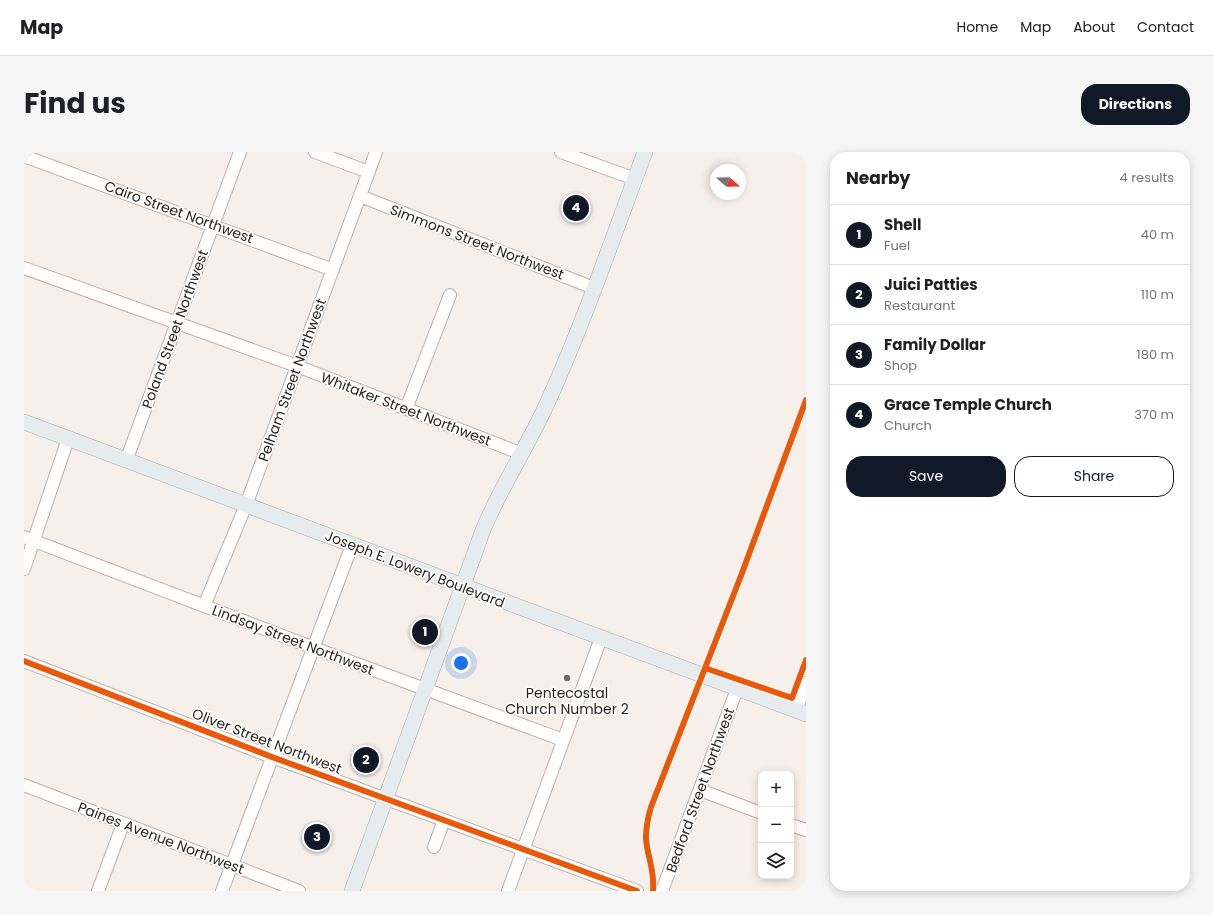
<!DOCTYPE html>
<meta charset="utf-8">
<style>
body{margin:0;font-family:Poppins,sans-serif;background:#f6f6f6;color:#202124}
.controls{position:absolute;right:12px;bottom:12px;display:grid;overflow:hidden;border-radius:8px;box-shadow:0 2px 10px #0003}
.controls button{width:36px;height:36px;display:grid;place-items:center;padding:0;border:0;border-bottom:1px solid #e0e0e0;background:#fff;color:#202124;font:20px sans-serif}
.compass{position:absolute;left:686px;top:12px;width:36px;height:36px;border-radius:50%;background:#fff;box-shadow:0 2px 10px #0003;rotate:110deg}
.you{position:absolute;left:437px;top:511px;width:14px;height:14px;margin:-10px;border:3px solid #fff;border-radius:50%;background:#1a73e8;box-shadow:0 0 0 6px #1a73e833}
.badge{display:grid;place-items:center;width:26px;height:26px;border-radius:50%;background:#111827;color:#fff;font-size:13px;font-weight:700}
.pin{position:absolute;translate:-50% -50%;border:2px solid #fff;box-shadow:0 1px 4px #0006}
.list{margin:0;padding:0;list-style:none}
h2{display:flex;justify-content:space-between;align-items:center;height:52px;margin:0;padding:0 16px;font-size:17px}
h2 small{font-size:13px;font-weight:400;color:#757577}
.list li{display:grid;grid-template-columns:26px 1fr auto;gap:12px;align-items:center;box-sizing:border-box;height:60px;padding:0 16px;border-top:1px solid #e0e0e0}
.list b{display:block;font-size:15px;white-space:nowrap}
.list p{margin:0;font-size:13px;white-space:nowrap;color:#757577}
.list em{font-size:13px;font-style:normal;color:#757577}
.actions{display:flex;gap:8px;padding:12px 16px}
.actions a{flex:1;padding:9px 0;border:1px solid #111827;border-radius:16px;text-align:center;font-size:14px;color:#111827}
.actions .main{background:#111827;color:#fff}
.icon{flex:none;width:22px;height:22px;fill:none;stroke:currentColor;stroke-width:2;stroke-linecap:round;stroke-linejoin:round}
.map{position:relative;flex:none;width:782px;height:739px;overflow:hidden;border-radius:16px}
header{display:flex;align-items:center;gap:24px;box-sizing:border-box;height:56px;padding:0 20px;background:#fff;border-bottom:1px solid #e0e0e0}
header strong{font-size:19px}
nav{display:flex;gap:22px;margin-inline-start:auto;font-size:14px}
.intro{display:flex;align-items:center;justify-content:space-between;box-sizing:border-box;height:96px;padding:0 24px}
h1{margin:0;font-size:28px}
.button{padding:10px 18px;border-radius:16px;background:#111827;color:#fff;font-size:14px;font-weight:700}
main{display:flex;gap:24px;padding:0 24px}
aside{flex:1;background:#fff;border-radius:16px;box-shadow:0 2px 10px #0003}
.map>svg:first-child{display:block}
</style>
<header>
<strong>Map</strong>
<nav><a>Home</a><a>Map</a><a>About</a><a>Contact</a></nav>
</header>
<div class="intro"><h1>Find us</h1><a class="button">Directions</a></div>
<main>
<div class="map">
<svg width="782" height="739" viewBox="0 0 782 739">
<rect width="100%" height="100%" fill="#f6efea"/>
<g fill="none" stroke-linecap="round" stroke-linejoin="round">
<defs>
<path id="minor" d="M291,0l54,20
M537,0l74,27
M0,4l309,114
M336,44l234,92
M0,116l273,98 225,88
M382,257l44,-114
M102,309l114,-309
M0,385l298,114 241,89
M0,417l44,-130
M180,454l42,-101 130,-353
M0,509l248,96 365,134
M772,559l10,-28
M0,633l275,106
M676,638l61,23
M767,673l15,5
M410,695l10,-27
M74,739l25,-67
M198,739l130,-346
M484,739l93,-253
M638,739l75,-202"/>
<path id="major" d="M0,270l782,292
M328,739l131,-361c19,-46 47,-87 67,-133 36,-80 64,-163 95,-245"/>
</defs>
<!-- minor casing -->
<use href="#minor" stroke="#b8b2af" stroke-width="14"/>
<!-- major casing -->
<use href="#major" stroke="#a7aeb0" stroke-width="16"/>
<!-- minor -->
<use href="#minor" stroke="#fefdfc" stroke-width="12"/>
<!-- major -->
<use href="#major" stroke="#e6ebed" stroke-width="15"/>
<defs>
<path id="cycleway" d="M0,509l248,96 365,134
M681,516l87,30 14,-38
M629,739c2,-22 -6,-34 -7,-53 0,-11 2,-21 5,-31l91,-234 64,-173"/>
</defs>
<!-- cycleway casing -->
<use href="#cycleway" stroke="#fff" stroke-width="8"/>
<!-- cycleway -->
<use href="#cycleway" stroke="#e8590c" stroke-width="6"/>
</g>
<!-- markers -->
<circle fill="#706a66" stroke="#fff" stroke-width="1.5" cx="543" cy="526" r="4"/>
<g text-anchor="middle" stroke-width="3.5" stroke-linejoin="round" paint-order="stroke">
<!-- street labels -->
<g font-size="14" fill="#28231f" stroke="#fff">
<text transform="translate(155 60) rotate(20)" y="5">Cairo Street Northwest</text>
<text transform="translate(453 90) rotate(21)" y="5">Simmons Street Northwest</text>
<text transform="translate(151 177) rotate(-70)" y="5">Poland Street Northwest</text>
<text transform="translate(268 228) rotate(-70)" y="5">Pelham Street Northwest</text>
<text transform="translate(382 257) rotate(21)" y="5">Whitaker Street Northwest</text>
<text transform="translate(391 417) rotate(21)" y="5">Joseph E. Lowery Boulevard</text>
<text transform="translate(269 488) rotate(21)" y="5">Lindsay Street Northwest</text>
<text transform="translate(243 589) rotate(21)" y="5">Oliver Street Northwest</text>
<text transform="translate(676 638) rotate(-70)" y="5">Bedford Street Northwest</text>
<text transform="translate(137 686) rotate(21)" y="5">Paines Avenue Northwest</text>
</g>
<!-- poi labels -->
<g font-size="14" fill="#28231f" stroke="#fff">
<text x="543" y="546">Pentecostal<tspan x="543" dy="16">Church Number 2</tspan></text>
</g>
</g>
</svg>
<div class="controls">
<button>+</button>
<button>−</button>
<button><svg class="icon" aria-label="layers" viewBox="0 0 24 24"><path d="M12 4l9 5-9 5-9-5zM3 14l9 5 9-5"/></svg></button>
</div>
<svg class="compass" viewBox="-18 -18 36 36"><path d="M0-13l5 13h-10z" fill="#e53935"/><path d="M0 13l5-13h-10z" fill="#757577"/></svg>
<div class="you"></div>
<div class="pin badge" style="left:401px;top:480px">1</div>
<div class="pin badge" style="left:342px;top:608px">2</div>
<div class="pin badge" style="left:293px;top:685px">3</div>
<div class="pin badge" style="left:552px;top:56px">4</div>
</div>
<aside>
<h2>Nearby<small>4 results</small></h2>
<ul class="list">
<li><span class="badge">1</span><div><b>Shell</b><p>Fuel</p></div><em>40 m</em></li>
<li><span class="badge">2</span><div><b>Juici Patties</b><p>Restaurant</p></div><em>110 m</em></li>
<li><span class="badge">3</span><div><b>Family Dollar</b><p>Shop</p></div><em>180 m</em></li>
<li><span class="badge">4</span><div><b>Grace Temple Church</b><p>Church</p></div><em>370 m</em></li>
</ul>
<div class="actions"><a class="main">Save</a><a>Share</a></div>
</aside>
</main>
